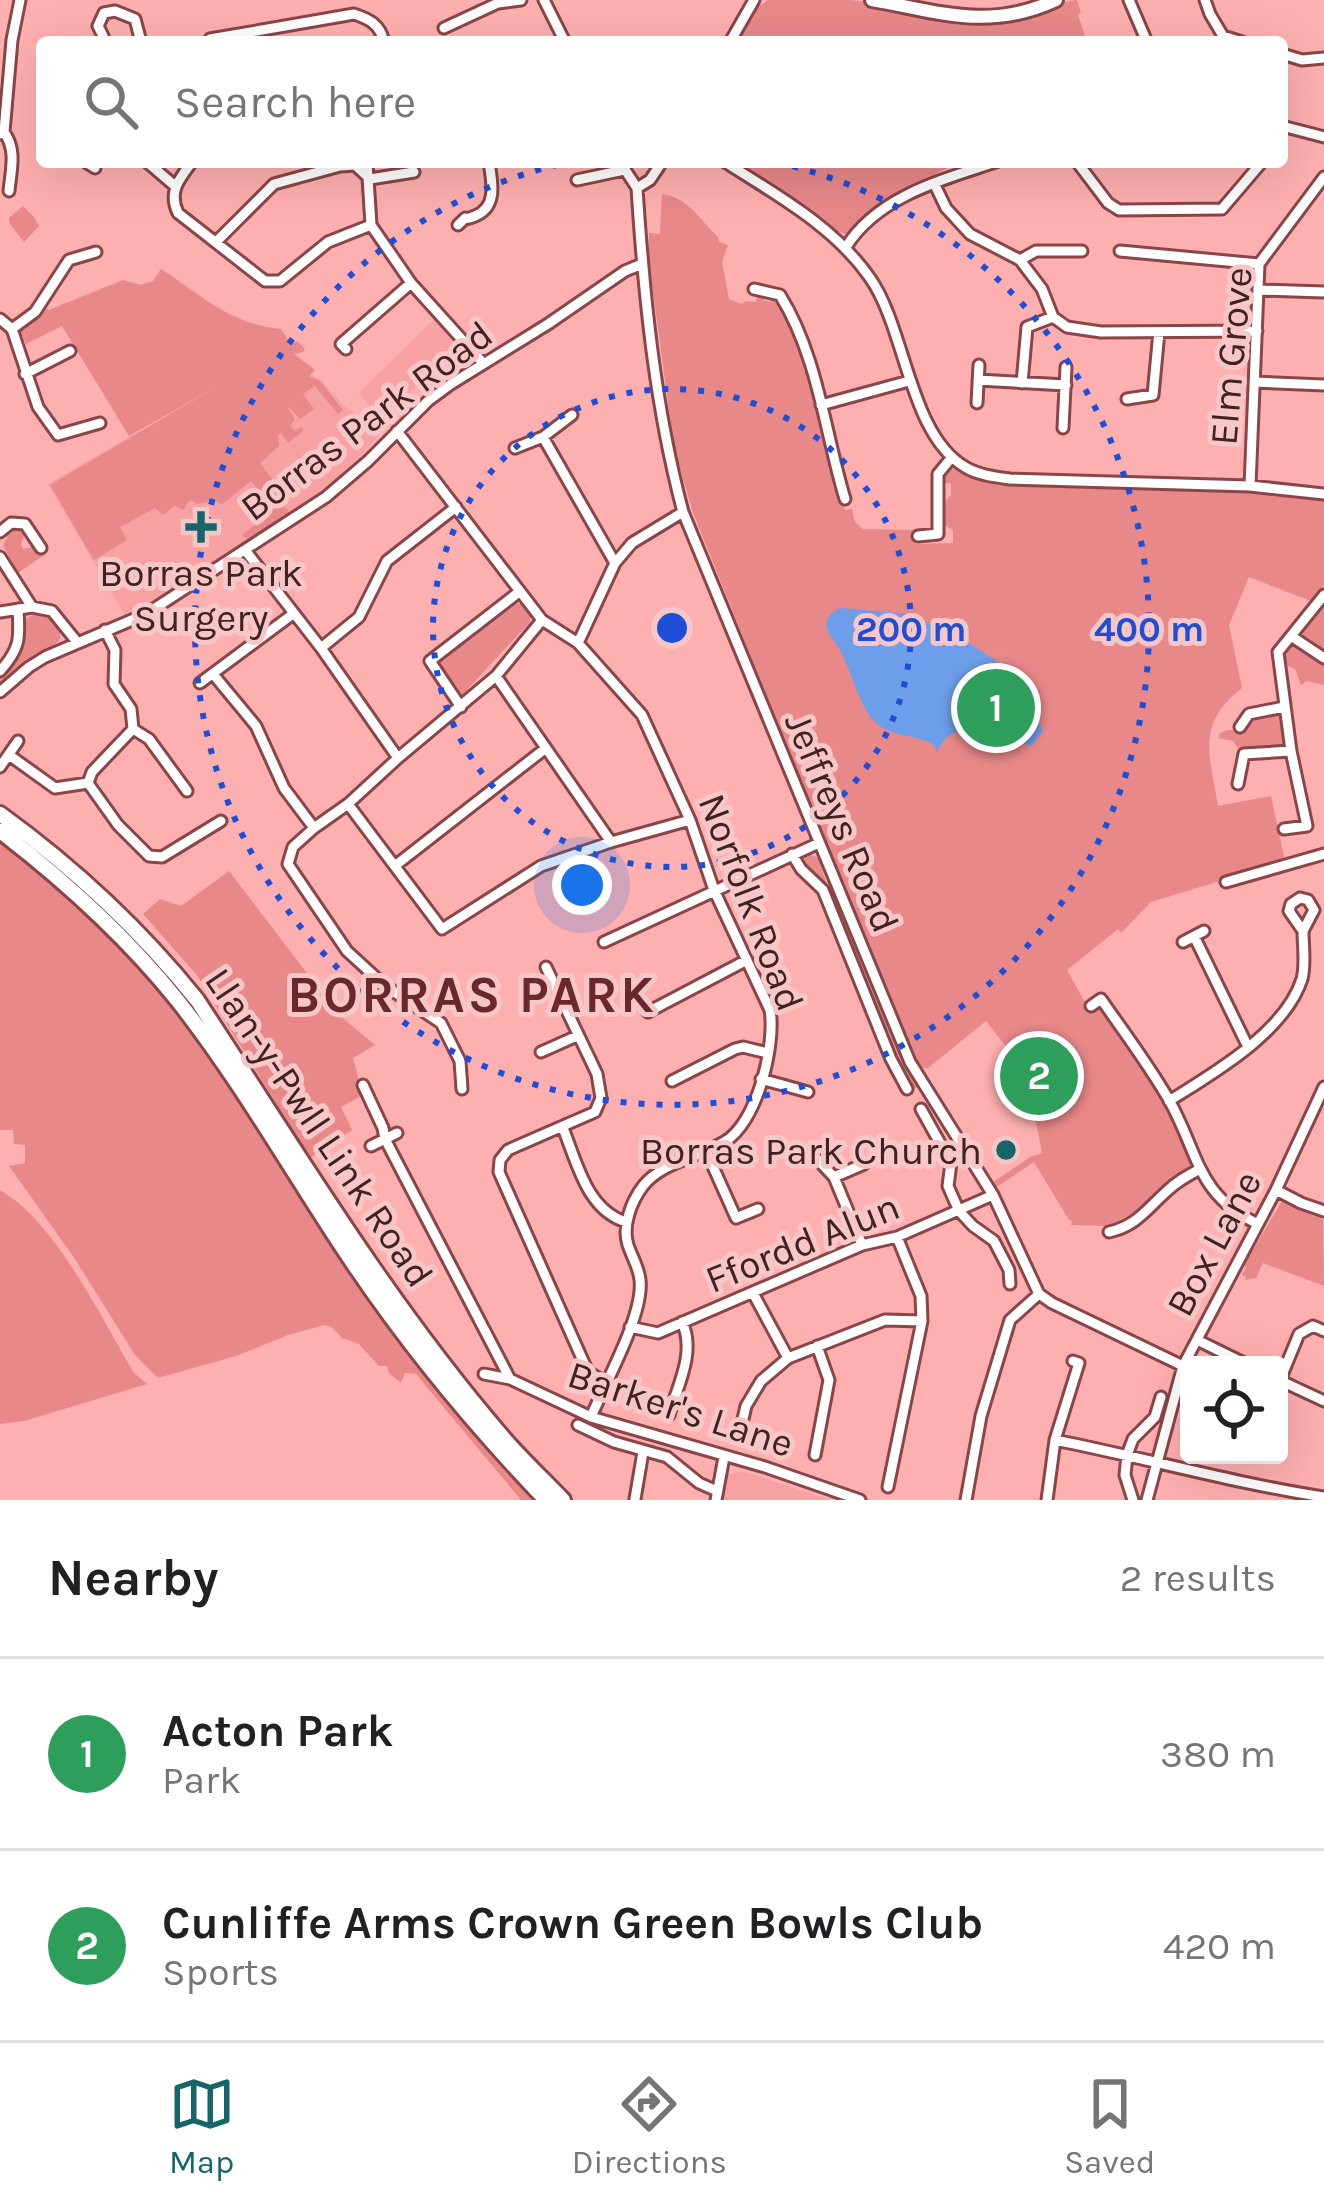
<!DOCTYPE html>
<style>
body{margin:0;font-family:Karla,sans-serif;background:#f6f6f6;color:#202124}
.controls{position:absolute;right:36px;bottom:36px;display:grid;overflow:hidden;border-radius:12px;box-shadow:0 12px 48px #0002}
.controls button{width:108px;height:108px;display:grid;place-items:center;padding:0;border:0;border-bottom:3px solid #e0e0e0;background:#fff;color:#202124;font:60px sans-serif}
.you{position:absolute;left:582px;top:885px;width:42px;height:42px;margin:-30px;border:9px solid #fff;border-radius:50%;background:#1a73e8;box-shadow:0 0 0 18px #1a73e833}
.badge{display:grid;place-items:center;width:78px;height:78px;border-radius:50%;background:#166568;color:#fff;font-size:39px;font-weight:700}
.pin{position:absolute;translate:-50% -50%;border:6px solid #fff;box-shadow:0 3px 12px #0006}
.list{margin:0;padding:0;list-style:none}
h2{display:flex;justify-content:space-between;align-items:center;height:156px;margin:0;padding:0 48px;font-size:51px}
h2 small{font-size:39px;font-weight:400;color:#757577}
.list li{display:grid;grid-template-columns:78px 1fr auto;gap:36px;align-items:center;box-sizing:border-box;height:192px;padding:0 48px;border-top:3px solid #e0e0e0}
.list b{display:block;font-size:45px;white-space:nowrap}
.list p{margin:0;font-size:39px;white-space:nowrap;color:#757577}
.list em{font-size:39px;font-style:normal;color:#757577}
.icon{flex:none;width:66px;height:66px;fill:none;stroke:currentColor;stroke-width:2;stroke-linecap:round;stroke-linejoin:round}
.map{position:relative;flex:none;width:1324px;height:1500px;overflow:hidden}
.search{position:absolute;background:#fff;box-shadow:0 12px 48px #0002;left:36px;right:36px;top:36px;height:132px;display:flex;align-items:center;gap:30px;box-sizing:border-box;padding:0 42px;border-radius:12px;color:#757577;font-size:45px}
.sheet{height:540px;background:#fff}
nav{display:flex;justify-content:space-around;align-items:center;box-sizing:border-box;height:168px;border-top:3px solid #e0e0e0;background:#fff;font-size:33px;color:#757577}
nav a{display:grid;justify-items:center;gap:6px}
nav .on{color:#166568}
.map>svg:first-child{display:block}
</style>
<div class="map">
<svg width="1324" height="1500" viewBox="0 0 1324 1500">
<rect width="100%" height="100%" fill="#feafaf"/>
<!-- built -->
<path fill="#f7a1a2" d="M440,314l27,31 -89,73 -19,-25z
M270,355l51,25 22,25 36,26 1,3 -52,56 -200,131 -80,-137z
M742,1471l89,29h-109l5,-25z"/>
<!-- green -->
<path fill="#e88889" d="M768,0c27,0 56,0 83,0 46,4 102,28 146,24 28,-3 58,-23 80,-24l4,12 -3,3 9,27h-354l19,-31z
M734,162h238l-25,6 -38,20 -34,23 -28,23 -9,-2 -26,-20z
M662,194c27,4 38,26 56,43l1,5 9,3 -6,17 7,37 13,5 4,-3 10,1 2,-9 7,8 6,1 4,-3c7,5 19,32 24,42l46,169 7,-1 3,13 8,7 52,1 1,14 37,-1v-13l-9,-5 -1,-22 8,-8v-12h-8l2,-12 6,-3 25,9 26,5 211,5 46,3 65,9v86l-13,16 -62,-24 -20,48 13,63c-47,36 -32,68 -24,118l53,-10 14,65 -134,41 -30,31 -3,-4 -51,41 23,41 10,-5c36,51 67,97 92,154l-2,10c-19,11 -29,27 -46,41 -10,9 -24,14 -36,19l-3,-4 -34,-1 1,-4 -3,-1 -35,-58 -39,26 -3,-5 38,-26 12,-4 -8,-41 42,-8 2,-20 -28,-48 -19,10 -4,-6 -19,9 -22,-28 -58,47h-5l-7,-8 -72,-170 -152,-380 -18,-63 -25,-185v-29l11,1z
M23,206l11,11 5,9 -15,16 -14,-18 -1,-6z
M161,269c43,28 67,54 120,60l8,12 9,1 7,7 -2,3 -9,2 21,16 -6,6 11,5 23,29 -5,4 -23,-28 -12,8 11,15 -14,10 -12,-13 7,14 -5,5 5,6 6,-4 3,3 -16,13 -7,-10 -3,2 1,11 -19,17 22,29 10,-6 3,4 -17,12 11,9 -3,5 -37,24 -7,-5 33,-26 -24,-28 -30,24 -5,-5 -19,4 -5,-4 -5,3 -3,7 -10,-4 -11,9 -8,-7 -35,19 7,13 -33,20 -44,-75 173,-102 -94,53 -67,-110 -36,18 -6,-13 26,-23 3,2 74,-30 18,5 12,-4z
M19,526l6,6 -4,13 2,4 10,-2 11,8 -26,18 -15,-27 7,-15z
M512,602l12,3 7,9 -1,8 -67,72h-8l-19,-27 3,-9z
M1324,603v82l-17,-4 -6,4 -6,-16 -7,-3 -5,-9 2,-6z
M34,614h16l10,10v16l-60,45v-9l20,-25 4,-31z
M1279,711l6,32 -3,4 -22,-1 -1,5 -20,-1 -6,-9 -14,-3v-4l8,-4h9l11,-12z
M0,838l30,23 95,87 62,70 244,358 105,124h-15l-105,-126 -11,-1 -4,10 -12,-10 -2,-7h-8l-20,-22 -17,-6 -9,-10 -9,-3 -36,10 -52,21 -78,22 -23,-23 -60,-96 -66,-93 16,-3v-18l-11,-1 -1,-14h-13z
M811,855l8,3c5,25 18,46 28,70 22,54 43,108 70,159l-3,2 -17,-33 -63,-153 -31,-39v-8z
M229,871l110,144 36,30 -22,13 10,37 -22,12 11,23 -42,28 -114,-184 -53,-60 17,-15 21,7z
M1046,1047l25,35 -40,26 -24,-39z
M0,1190c56,32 101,128 134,183l13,11 -123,37 -24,3z
M1285,1200l34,15 4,5 1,66 -61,-23 -7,15 -11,2 1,-3 -4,-2 4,-8 -2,-2 38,-64z"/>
<!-- water -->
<path fill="#6e9ee9" d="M840,608l69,6 54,25 50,33 30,59 -12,15 -10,-3 -9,3 -11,-10 -20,9 -8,-10c-22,-8 -26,1 -37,18l-1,-7c-18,-13 -42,-7 -60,-24 -14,-13 -24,-50 -33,-68 -4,-10 -19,-22 -15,-33 1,-6 8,-10 13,-13z"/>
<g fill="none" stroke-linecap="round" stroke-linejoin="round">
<defs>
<path id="minor" d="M544,0l21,42
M1129,0l18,42
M1205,0l5,14 13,22 19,6
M444,28l54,-25 23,-3
M103,36l-5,-10 6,-13 11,-2 20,8 6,23
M210,39l144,-25c15,5 26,10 30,28
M730,42l24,-42
M1282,54l20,6 22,-2
M1282,126l42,11
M4,132c13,18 7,38 5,59
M0,134l4,-2 8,-92 8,-40
M147,162l28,24
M192,162c-13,17 -24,30 -14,51l87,68h15l48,-39 43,-17
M367,162l4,63 40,58 72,80
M620,162l17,26
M725,162c51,33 109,64 145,116 36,51 39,156 95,189 13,8 30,10 45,12l240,7 74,8
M1077,162l31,41 11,7 103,-1 40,-47
M87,163l8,5
M577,180l47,-10
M934,183l12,25 24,26 50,26 22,29 11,28 14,10 34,5 156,-1
M637,188c7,109 18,219 46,324l227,550 83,133 46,99 13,9 131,63
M637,188l13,-8 12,-18
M458,225c14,-13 0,-2 17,-9 23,-9 17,-34 14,-54
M216,242l58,-58 66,-18 15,-1 15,14 44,-7
M846,247c32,-51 96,-67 150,-85
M1120,251l139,13
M1020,260l16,-9h46
M754,289l26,6c38,61 45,138 65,204
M1258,290l66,2
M0,319l12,10 26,78 20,28 42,-12
M12,329l23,-17 34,-52 27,-8
M346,349l-5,-5 70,-61
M25,374l45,-23
M978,380l88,5
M1255,382l69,3
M1022,383l5,-56 26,-10
M1127,399l26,-4 6,-63
M977,403l2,-38
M821,405l88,-24
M1063,428l3,-61
M397,431l145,189 36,23 64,72 48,105 24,70 56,120c6,35 -13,114 -46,132 -25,15 -62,20 -81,44 -12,16 -21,40 -15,59 4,12 11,23 12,35 4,35 -35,103 -49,137
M543,437l72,126
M515,448l28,-11 29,-22
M1250,486l9,-222 65,-87
M0,532l11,-9 14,1 16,24
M918,536l20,-2v-60l14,-17
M245,550l76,98 77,110
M0,557l32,50
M0,612l32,-5 20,4 25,31
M105,630l10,20 -1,34 17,25 2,20 -41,43 -4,11 30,42 31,31 13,1 59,-36
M1291,636l33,22
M578,643l37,-80 17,-20 51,-31
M321,648l38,-31 28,-56 69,-54
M0,671c20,-22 20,-32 18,-62
M213,674l43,52 28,62 30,40
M496,676l115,166
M200,683l93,-69
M0,692l29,-25 16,-10 101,-43 180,-117 42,-36 60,-60 23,-17 97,-60 77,-53 17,-7
M461,707l-31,-46 89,-69
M1240,727l9,-13 35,-7
M133,729l16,10 38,52
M9,755l46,33 33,-5
M0,767l18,-26
M1238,784l6,-30 47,-3
M348,804l94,125 99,-63 70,-24 79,-22
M1284,829l23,-3 -16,-75 -13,-99 46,-57
M792,854l9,15 22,21 68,169 16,30
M396,865l150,-117
M1226,882l98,-28
M1300,898l8,2 6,10 -11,21 -14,-20 2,-7z
M1194,936l54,111
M604,942l215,-99
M1183,942l21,-11
M546,967l51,107 4,24 -6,14 -87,38 -8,10 -1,12 89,200 17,10
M1091,1006l10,-7c23,33 48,66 68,101 30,53 27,95 89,124
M648,1012l99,-52
M541,1052l36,-16
M761,1079l47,13
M672,1081l63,-32 8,-2 25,6
M363,1085l20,43 2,11 125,240
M462,1089l-2,-28 -19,-38 -57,-38 -37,-34 -59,-87 5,-17 21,-19 34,-24 50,-46 98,-82 46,-56
M1169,1101c45,-28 116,-69 133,-122 4,-14 1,-33 1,-48
M921,1109l30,54 -3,23 11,25 14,15 21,15 15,29 1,14
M563,1128c14,35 24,82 63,94
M371,1146l26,-13
M706,1151l30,67 22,-9
M817,1159l17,18 28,68
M834,1177l30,-13
M1276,1190l25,13 23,8
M1109,1232c27,-6 37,-22 57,-40 10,-10 21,-16 34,-23
M753,1293l35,65
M630,1327l28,6 204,-88 35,-8 96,-42
M1197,1340l51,25
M484,1374l26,5 81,38 174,50 95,33
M1279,1380l45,21
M1280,1380l19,-46 14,-8 11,5
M669,1415c9,-30 27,-63 13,-93
M578,1425l36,17 53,15 32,26 18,8
M740,1432l6,-26 15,-25 27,-23 97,-38 37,1
M1055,1440c90,18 178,43 269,57
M815,1455l14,-75 -12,-34
M888,1487l34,-166 -1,-25 -24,-59
M635,1499l8,-47
M716,1500l8,-43
M966,1500l15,-84 29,-96 29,-26
M1047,1500l8,-60 24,-77 -6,-2
M1133,1500l-8,-25 2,-20 6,-16 22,-22 6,-20
M1147,1500l36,-134 93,-176 48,-103"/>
<path id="major" d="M872,0c68,12 117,31 184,0"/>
<path id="highway" d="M0,814c73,53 140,115 197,186 96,146 188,300 303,434 19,23 42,44 63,66
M0,831c65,50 126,105 178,170 62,79 112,167 167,250 59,89 127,172 201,249"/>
</defs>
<!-- minor casing -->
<use href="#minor" stroke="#894547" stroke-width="15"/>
<!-- major casing -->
<use href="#major" stroke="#894547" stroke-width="18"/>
<!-- highway casing -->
<use href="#highway" stroke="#894547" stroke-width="20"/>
<!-- minor -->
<use href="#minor" stroke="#fff" stroke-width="9"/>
<!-- major -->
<use href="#major" stroke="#fff" stroke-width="12"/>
<!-- highway -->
<use href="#highway" stroke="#fff" stroke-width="14"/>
</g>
<!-- distance rings -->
<g fill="none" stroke="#1d4ed8" stroke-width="6" stroke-dasharray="6 12">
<circle cx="672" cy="628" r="239"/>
<path d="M775 162A477 477 0 1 1 569 162"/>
</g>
<!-- markers -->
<g fill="#166568" stroke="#f7c6c6" stroke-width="4.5">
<path d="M195 509h12v12h12v12h-12v12h-12v-12h-12v-12h12z"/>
<circle cx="1006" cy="1150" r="12"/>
</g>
<g text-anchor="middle" stroke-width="10" stroke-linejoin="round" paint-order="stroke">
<!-- street labels -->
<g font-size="39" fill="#412223" stroke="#f7c6c6">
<text transform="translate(1230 356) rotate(-85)" y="14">Elm Grove</text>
<text transform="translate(366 420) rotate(-37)" y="14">Borras Park Road</text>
<text transform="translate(843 822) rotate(67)" y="14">Jeffreys Road</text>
<text transform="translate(752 902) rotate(69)" y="14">Norfolk Road</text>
<text transform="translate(320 1127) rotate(56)" y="14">Llan-y-Pwll Link Road</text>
<text transform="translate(802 1242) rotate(-22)" y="14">Ffordd Alun</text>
<text transform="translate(1213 1243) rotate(-62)" y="14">Box Lane</text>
<text transform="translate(681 1408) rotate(18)" y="14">Barker's Lane</text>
</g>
<!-- poi labels -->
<g font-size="39" fill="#412223" stroke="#f7c6c6">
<text x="201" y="586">Borras Park<tspan x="201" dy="45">Surgery</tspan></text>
<text x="982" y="1164" text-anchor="end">Borras Park Church</text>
</g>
<!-- district labels -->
<g font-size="51" font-weight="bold" letter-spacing="3" fill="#69292c" stroke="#f7c6c6">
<text x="472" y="1012">BORRAS PARK</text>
</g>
</g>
<circle cx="672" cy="628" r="18" fill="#1d4ed8" stroke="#f7c6c6" stroke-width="6"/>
<g font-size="36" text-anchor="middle" font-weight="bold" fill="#1d4ed8" stroke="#f7c6c6" stroke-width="10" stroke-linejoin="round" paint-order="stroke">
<text x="911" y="641">200 m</text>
<text x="1149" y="641">400 m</text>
</g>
</svg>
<div class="controls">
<button><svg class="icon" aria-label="locate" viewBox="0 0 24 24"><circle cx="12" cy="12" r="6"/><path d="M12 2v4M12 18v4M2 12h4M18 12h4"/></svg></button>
</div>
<div class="you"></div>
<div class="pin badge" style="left:996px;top:708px;background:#2e9e5b">1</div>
<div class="pin badge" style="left:1039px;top:1076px;background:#2e9e5b">2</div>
<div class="search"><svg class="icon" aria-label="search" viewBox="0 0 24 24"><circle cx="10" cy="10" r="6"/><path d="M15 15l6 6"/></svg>Search here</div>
</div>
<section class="sheet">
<h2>Nearby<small>2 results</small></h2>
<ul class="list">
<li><span class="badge" style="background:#2e9e5b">1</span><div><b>Acton Park</b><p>Park</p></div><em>380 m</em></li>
<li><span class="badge" style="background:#2e9e5b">2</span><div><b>Cunliffe Arms Crown Green Bowls Club</b><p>Sports</p></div><em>420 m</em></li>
</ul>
</section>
<nav>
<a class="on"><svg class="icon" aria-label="map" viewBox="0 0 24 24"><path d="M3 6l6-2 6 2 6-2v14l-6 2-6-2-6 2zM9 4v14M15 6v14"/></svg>Map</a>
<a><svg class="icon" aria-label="directions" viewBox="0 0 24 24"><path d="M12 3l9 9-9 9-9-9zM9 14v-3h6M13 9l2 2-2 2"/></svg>Directions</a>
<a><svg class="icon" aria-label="saved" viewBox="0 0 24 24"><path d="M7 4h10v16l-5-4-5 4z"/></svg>Saved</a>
</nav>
